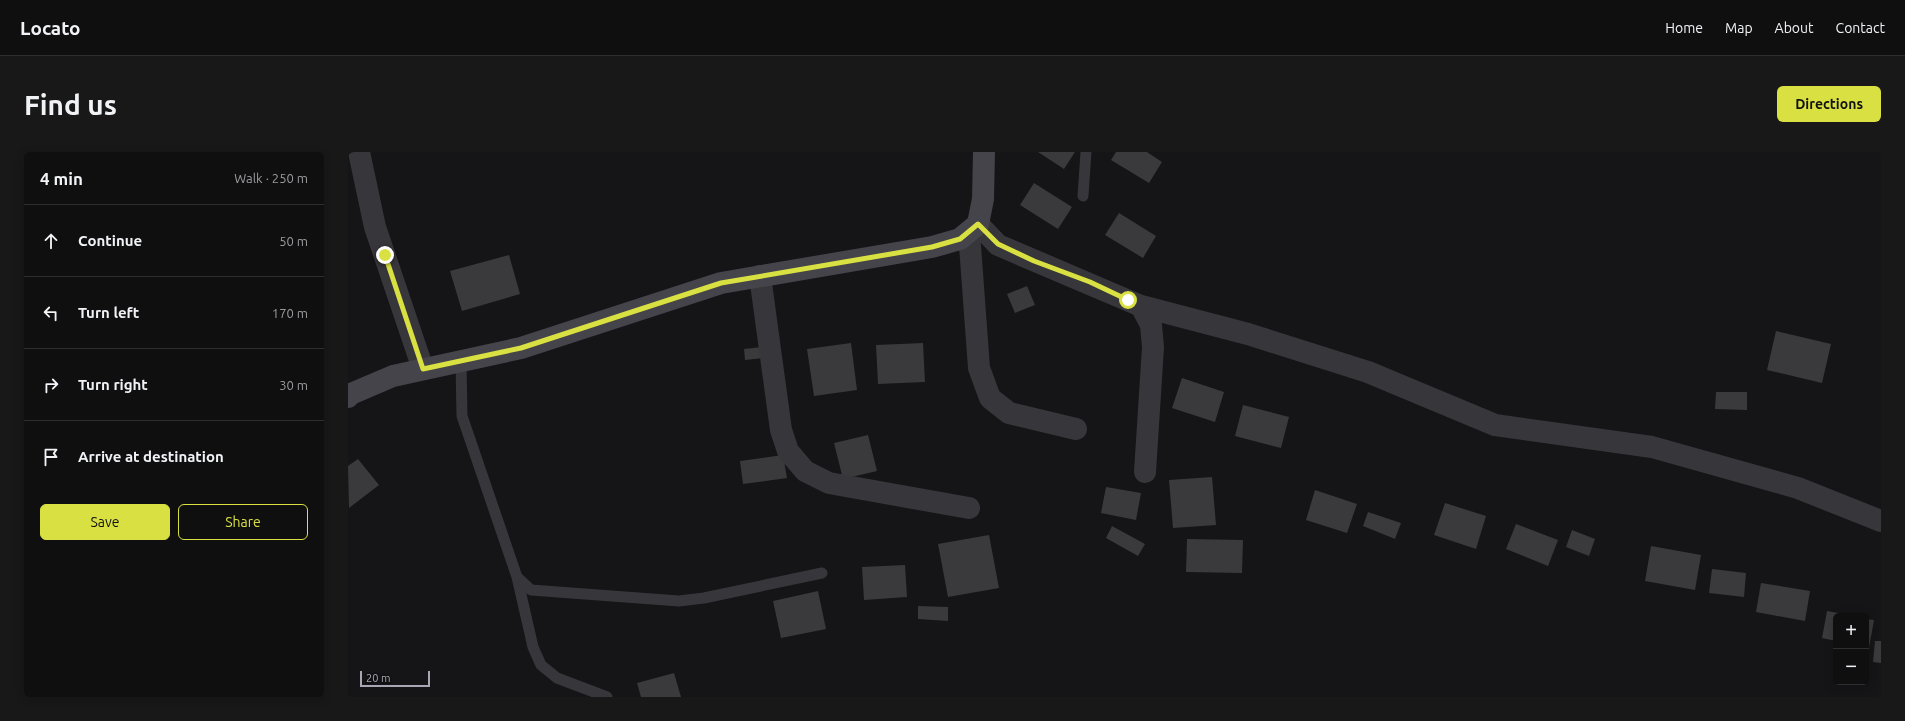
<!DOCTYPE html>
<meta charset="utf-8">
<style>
body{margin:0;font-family:Ubuntu,sans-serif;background:#191819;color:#f1f3f6}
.controls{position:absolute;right:12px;bottom:12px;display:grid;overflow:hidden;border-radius:6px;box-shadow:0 2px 10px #0003}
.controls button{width:36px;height:36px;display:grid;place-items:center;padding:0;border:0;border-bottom:1px solid #302f30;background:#100f10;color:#f1f3f6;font:20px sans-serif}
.scale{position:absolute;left:12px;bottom:10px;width:70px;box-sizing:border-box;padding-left:4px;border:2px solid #a9a7b5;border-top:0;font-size:11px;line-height:14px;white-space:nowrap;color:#a9a7b5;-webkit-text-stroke:3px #100f11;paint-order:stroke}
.stop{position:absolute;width:12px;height:12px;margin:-9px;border:3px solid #d9e142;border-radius:50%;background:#fff}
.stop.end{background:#d9e142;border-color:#fff;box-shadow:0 1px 4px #0008}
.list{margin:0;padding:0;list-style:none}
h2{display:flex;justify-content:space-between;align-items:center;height:52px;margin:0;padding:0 16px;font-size:17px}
h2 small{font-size:13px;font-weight:400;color:#9c9c9f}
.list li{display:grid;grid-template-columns:26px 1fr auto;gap:12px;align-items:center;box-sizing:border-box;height:72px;padding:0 16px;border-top:1px solid #302f30}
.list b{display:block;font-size:15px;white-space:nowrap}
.list em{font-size:13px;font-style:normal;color:#9c9c9f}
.actions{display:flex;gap:8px;padding:12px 16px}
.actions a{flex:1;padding:9px 0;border:1px solid #d9e142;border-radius:6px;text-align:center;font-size:14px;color:#d9e142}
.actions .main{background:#d9e142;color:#111}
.icon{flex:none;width:22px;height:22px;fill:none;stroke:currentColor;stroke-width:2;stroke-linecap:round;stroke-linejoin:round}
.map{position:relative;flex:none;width:1533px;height:545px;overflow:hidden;border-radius:6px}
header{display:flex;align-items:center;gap:24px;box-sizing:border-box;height:56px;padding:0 20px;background:#100f10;border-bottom:1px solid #302f30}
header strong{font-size:19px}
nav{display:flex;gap:22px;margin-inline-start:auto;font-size:14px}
.intro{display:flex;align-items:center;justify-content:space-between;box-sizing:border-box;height:96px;padding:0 24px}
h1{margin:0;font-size:28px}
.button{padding:10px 18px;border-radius:6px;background:#d9e142;color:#111;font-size:14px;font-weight:700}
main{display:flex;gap:24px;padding:0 24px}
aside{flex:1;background:#100f10;border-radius:6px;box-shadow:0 2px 10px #0003}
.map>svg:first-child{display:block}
</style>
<header>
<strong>Locato</strong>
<nav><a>Home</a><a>Map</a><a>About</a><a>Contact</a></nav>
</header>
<div class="intro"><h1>Find us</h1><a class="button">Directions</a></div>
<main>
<aside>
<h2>4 min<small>Walk · 250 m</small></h2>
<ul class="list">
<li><svg class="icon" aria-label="ahead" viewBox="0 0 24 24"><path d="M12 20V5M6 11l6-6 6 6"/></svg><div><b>Continue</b></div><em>50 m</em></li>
<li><svg class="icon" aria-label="left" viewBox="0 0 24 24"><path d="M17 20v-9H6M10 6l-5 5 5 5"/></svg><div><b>Turn left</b></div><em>170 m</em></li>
<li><svg class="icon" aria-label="right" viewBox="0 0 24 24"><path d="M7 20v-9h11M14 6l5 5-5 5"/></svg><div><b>Turn right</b></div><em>30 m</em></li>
<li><svg class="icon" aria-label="arrive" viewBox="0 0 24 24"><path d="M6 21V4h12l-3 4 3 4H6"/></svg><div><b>Arrive at destination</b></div></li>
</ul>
<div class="actions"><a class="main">Save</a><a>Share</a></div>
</aside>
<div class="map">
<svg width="1533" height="545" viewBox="0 0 1533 545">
<rect width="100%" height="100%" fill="#151416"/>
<!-- building -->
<path fill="#3a3a3d" d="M690,0h37l-11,17z
M768,0h31l15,10 -13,21 -38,-23z
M686,31l38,24 -14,22 -38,-24z
M771,61l37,23 -13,22 -38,-23z
M161,103l11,39 -58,17 -12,-40z
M679,134l8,19 -20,8 -8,-19z
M1428,179l55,13 -9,39 -55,-13z
M503,191l6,47 -43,6 -7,-47z
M575,191l2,39 -47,2 -2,-39z
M414,195l2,11 -19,2 -1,-11z
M834,226l42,14 -9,30 -43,-14z
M1368,240h31v18l-32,-1z
M895,253l46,12 -8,31 -46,-12z
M520,283l9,36 -34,8 -9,-36z
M435,303l4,23 -44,6 -3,-23z
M10,307l21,26 -30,23 -1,-42z
M864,325l4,48 -43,3 -4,-48z
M758,335l35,6 -5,27 -35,-7z
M967,338l42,14 -10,29 -41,-13z
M1097,351l41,13 -10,33 -42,-14z
M1020,360l33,11 -6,16 -32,-13z
M1168,372l42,16 -10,26 -42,-17z
M764,374l33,18 -7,12 -32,-18z
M1224,378l23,9 -6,17 -23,-9z
M641,383l10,53 -51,9 -10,-53z
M839,387l56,1 -1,33 -56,-1z
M1303,394l50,9 -6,35 -50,-9z
M557,413l2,32 -43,3 -2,-33z
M1364,417l34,4 -2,24 -35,-4z
M1413,431l49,8 -5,30 -49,-9z
M470,439l8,38 -45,9 -8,-37z
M570,454l30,1v14l-30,-2z
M1479,459l22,4 -13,1v25l-14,-3z
M1518,467l8,1 -5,28h-3z
M1527,489h6v22l-8,-1z
M326,521l7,24h-40l-4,-14z"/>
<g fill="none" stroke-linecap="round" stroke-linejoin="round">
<!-- lane -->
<path stroke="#37363b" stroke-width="11" d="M735,44l3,-44
M113,209l1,55 55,161 14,13 148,11 25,-3 118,-25
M169,425l16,70 8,18 16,13 50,19"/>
<!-- street -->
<path stroke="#37363b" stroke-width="22" d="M11,0l16,75 48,142
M630,72l20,21 143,61 107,28 120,38 127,53 157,22 146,41 83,33
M621,80l10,136 11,30 19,15 67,16
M412,124l21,154 7,21 17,20 24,12 140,25
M793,154l10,19 2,22 -8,125"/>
<!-- secondary -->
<path stroke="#45444a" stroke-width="22" d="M0,245l3,-3 42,-18 128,-28 200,-65 211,-36 28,-8 18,-15 5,-25 1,-47"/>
</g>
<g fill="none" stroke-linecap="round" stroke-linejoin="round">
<!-- route -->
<path stroke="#d9e142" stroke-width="5" d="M37,103l38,114 98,-21 200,-65 211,-36 28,-8 18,-15 20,20 36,17 56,21 38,18"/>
</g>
</svg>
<div class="controls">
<button>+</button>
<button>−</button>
</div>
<div class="scale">20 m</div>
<div class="stop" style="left:780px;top:148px"></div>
<div class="stop end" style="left:37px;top:103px"></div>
</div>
</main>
